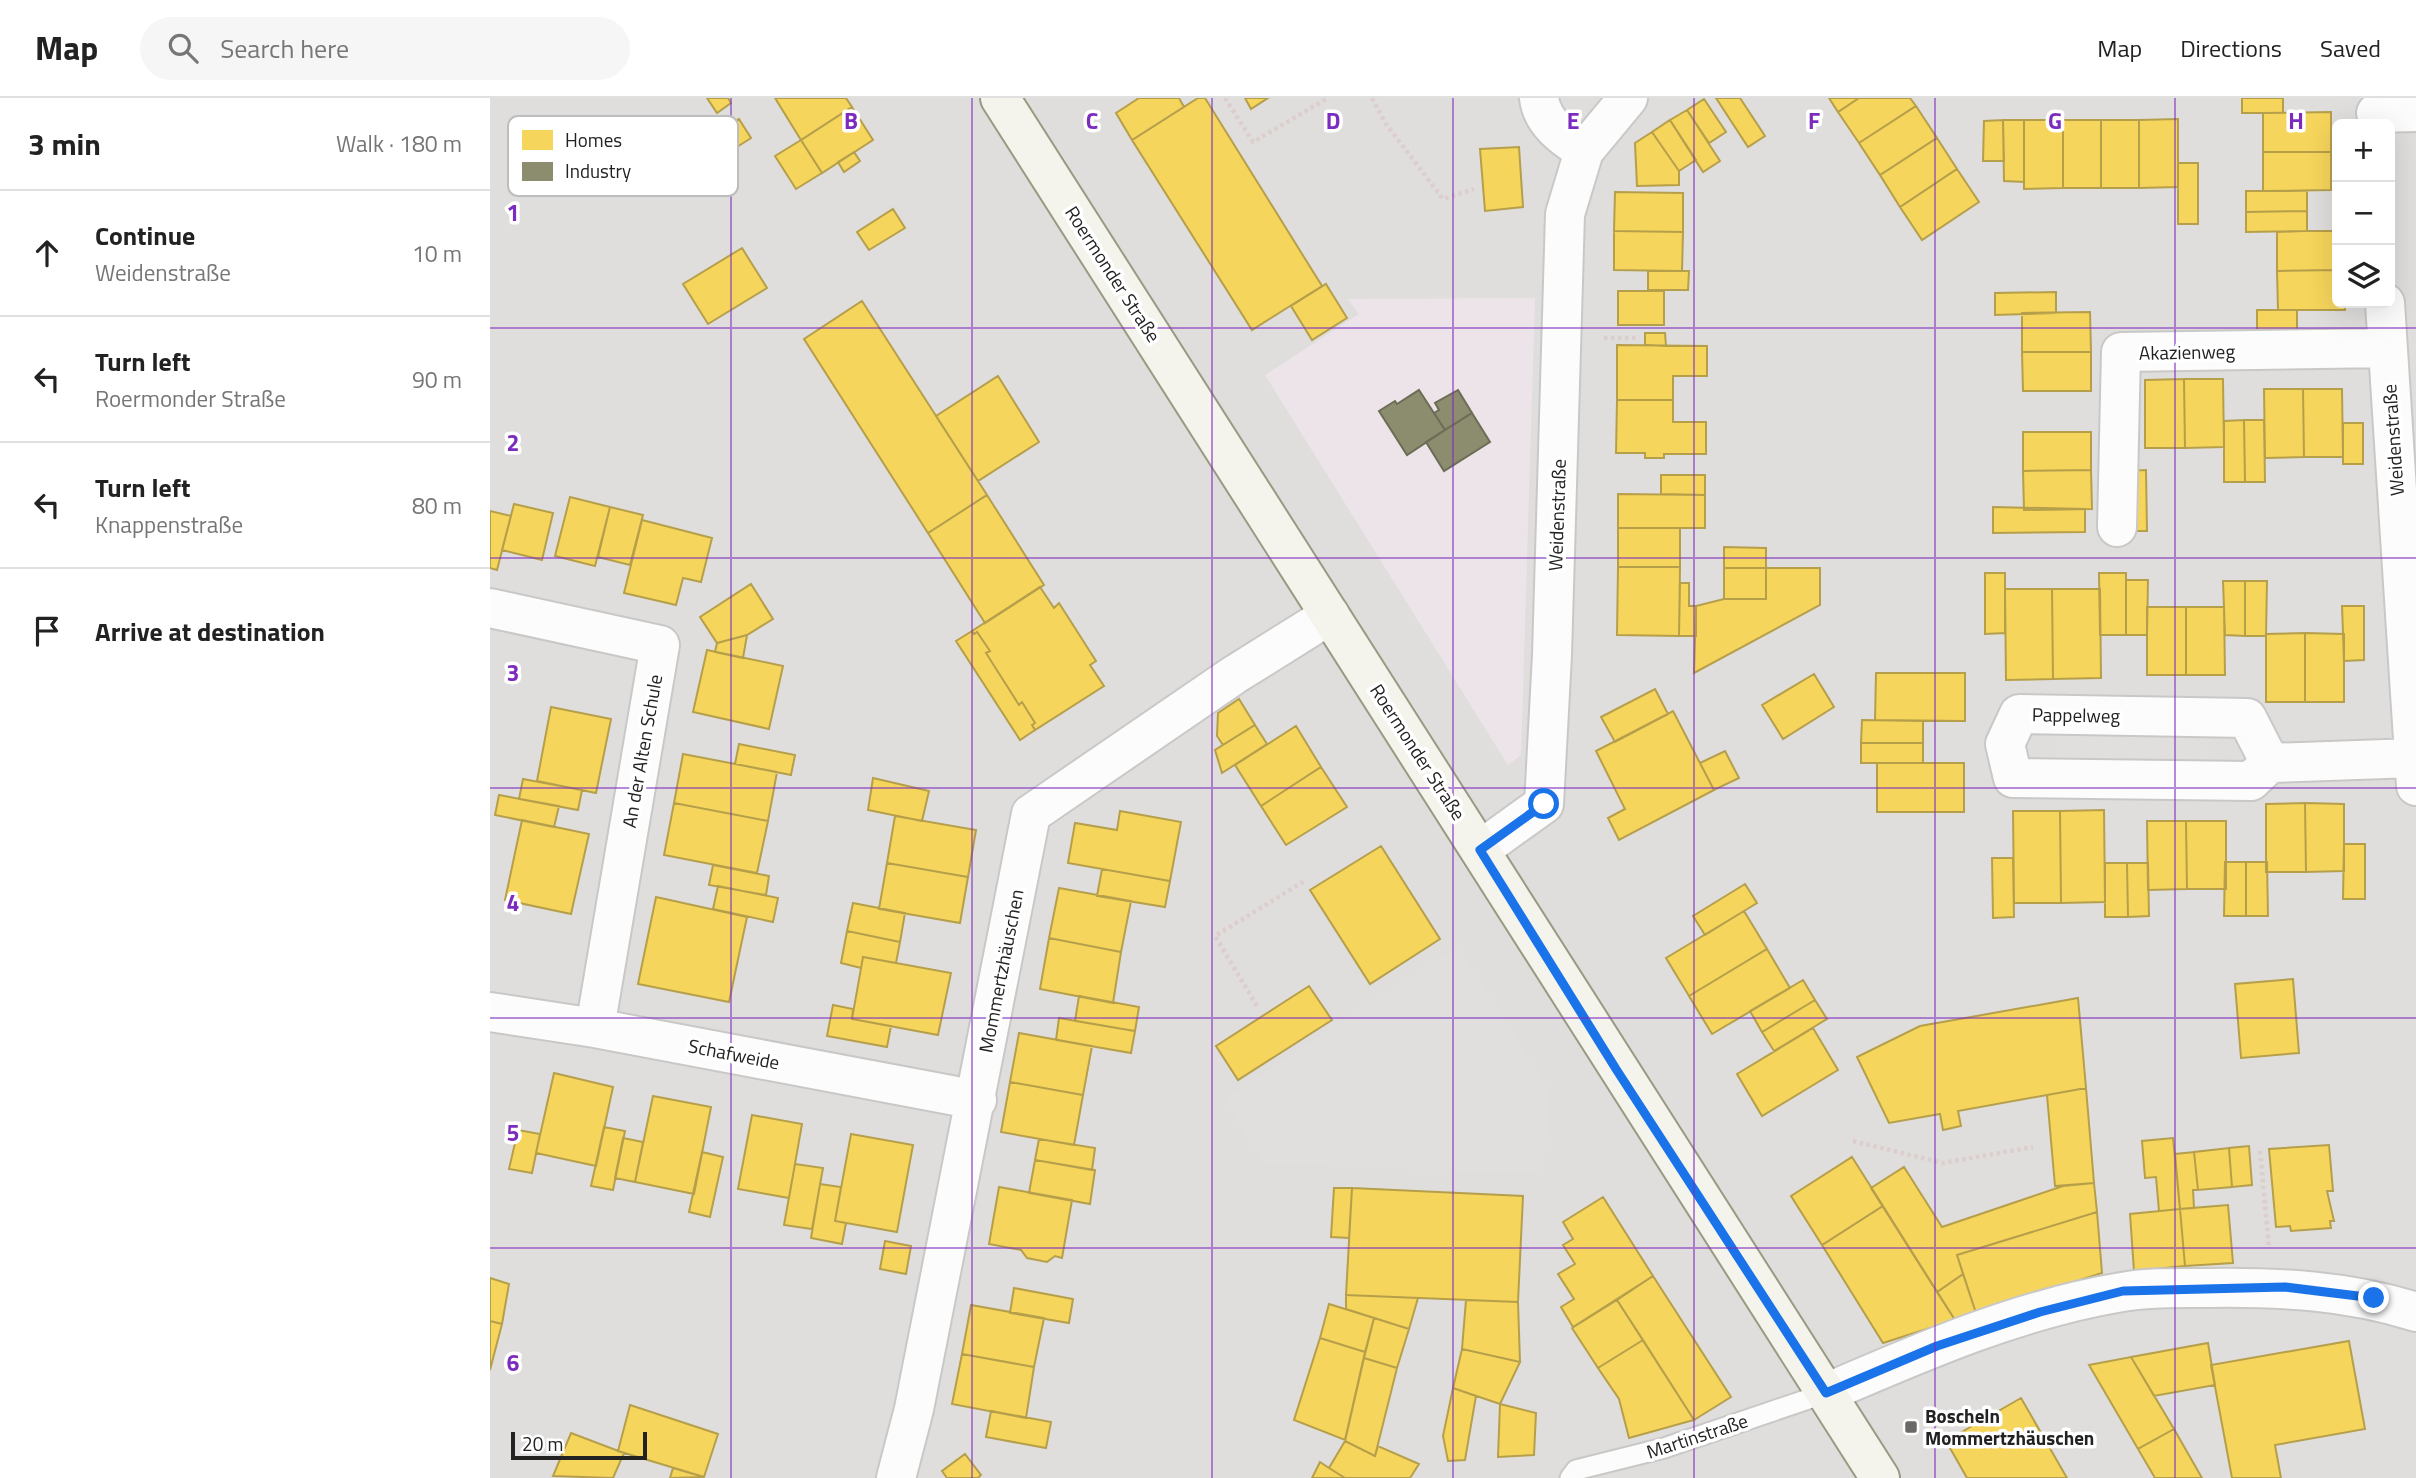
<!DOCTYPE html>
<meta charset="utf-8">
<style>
body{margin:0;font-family:"Titillium Web",sans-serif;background:#f6f6f6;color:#222}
.controls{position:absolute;right:21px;top:21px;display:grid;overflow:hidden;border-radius:10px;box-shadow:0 7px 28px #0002}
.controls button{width:63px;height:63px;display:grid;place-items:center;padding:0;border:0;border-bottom:2px solid #e0e0e0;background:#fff;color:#222;font:35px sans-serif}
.scale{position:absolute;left:21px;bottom:18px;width:136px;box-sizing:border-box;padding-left:7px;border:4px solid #222;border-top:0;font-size:19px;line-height:24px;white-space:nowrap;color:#222;-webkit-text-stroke:5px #fff;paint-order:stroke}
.stop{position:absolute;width:21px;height:21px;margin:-16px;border:5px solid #1a73e8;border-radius:50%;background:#fff}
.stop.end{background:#1a73e8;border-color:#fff;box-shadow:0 2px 7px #0008}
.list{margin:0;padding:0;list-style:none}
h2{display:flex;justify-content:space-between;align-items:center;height:91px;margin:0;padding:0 28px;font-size:30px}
h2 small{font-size:23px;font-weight:400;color:#767676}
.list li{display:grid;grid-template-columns:46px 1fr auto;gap:21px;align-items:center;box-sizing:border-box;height:126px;padding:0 28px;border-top:2px solid #e0e0e0}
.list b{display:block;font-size:26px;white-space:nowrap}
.list p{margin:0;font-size:23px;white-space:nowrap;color:#767676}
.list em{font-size:23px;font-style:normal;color:#767676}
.icon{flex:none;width:38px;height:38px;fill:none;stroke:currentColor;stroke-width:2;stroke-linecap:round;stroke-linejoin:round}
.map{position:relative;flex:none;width:1926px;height:1380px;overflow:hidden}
header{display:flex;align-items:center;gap:42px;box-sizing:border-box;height:98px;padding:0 35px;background:#fff;border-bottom:2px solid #e0e0e0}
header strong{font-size:33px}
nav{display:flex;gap:38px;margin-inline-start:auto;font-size:24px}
.search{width:490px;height:63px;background:#f6f6f6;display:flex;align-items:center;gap:18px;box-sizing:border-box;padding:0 24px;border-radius:38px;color:#767676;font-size:26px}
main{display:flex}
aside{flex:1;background:#fff}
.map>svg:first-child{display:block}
</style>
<header>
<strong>Map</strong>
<div class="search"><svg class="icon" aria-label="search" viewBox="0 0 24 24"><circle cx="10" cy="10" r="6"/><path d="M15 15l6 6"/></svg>Search here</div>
<nav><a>Map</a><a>Directions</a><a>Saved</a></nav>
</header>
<main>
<aside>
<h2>3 min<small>Walk · 180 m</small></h2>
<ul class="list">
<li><svg class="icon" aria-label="ahead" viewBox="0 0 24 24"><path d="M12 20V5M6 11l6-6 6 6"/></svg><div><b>Continue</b><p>Weidenstraße</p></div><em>10 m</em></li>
<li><svg class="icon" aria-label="left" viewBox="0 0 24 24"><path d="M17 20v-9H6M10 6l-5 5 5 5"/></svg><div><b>Turn left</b><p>Roermonder Straße</p></div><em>90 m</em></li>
<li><svg class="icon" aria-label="left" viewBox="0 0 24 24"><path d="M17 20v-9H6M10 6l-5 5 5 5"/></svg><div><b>Turn left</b><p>Knappenstraße</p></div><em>80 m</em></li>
<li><svg class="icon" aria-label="arrive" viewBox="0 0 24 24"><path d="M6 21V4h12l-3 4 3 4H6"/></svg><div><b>Arrive at destination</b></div></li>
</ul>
</aside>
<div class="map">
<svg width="1926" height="1380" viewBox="0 0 1926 1380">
<rect width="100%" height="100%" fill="#f0eeeb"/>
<!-- residential -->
<path fill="#dfdedc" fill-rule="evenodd" d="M0,0h1926v1380h-1926zM1847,26h53v179h-53z"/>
<!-- industrial -->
<path fill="#ede4e9" d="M1045,200l-14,457 -13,10 -243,-390 94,-61 -11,-15z"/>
<!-- parking -->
<path fill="#e0dfde" d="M1718,631v32l-151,1v-32z
M968,849l92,144 -7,83 -278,-11 -41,-64z"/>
<!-- homes -->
<path fill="#f6d55c" stroke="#b69f4b" stroke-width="2" d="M217,0h21l3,5 -14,10z
M285,0h71l6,9 -51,33z
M649,0h40l5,9 -52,33 -16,-27z
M708,0h7l117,188 -70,44 -120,-190z
M755,0h23l-17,11z
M1226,0h24l25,38 -17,11z
M1339,0h30l-21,14z
M1369,0h51l6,8 -57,37 -21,-31z
M1752,0h41v15h-41z
M1214,1l22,33 -17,11 -22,-33z
M1426,8l21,32 -57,37 -21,-32z
M362,9l21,33 -51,33 -21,-33z
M1197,12l33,51 -17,11 -33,-52z
M1841,14v40h-68v-39z
M249,21l12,19 -39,25 -12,-18z
M1688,21v68l-39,1v-68z
M1180,22l26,40 -17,11 -27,-39z
M1513,22l1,41h-21l1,-40z
M1513,22h21v62l-20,-1z
M1534,22h39v68l-39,1z
M1573,22h38v68h-38z
M1611,22h38v68h-38z
M1162,34l27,39v14l-42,1 -2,-43z
M1447,40l20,31 -57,38 -20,-32z
M311,42l21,33 -26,16 -21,-33z
M1029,49l4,60 -38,4 -5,-62z
M364,54l6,9 -16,11 -6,-10z
M1773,54h68v38l-68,1z
M1688,65h20v61h-20z
M1467,71l22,33 -57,38 -22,-33z
M1756,93h61v20l-61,1z
M1125,94l68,1v39l-69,-1z
M403,111l12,19 -36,22 -12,-18z
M1817,113v20l-61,1v-20z
M1124,133l69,1 -1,39 -68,-1z
M1817,133h30v39l-60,1v-39z
M252,150l25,40 -59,36 -25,-40z
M1847,172v33h8v7h-67l-1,-39z
M1158,173h41l-1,19h-40z
M836,186l21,34 -35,22 -21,-34z
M1128,193h46v34h-46z
M1566,194v21l-61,2v-22z
M372,203l125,194 -59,38 -124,-194z
M1767,212h40v20h-40z
M1600,214l1,40h-69v-39z
M1155,235h20l1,13 -21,-1z
M1127,247l90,1v30h-34v24h-56z
M1532,254h69v39h-68z
M508,278l41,66 -61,39 -42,-65z
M1694,281l1,69h-40v-68z
M1694,281h39l1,68 -39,1z
M1774,291h39l1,68 -39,1z
M1813,291h39l1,68h-39z
M1127,302h56v22h33v32h-42v4h-19v-5h-29z
M1754,322h20l1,62h-20z
M1754,322l1,62h-21v-61z
M1853,325h20v41h-20z
M1533,334h68v38l-68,1z
M1601,372l1,39 -68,1 -1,-39z
M1656,372l1,61h-21v-60z
M1171,377h44v20l-44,-1z
M1128,396l87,1v33h-87z
M497,397l57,90 -59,38 -57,-90z
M80,399l40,10 -15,59 -40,-10z
M24,406l39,9 -11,47 -40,-10z
M120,409l33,8 -13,50 -32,-8z
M1503,409l92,2v23l-92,1z
M0,413l21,5 -14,54 -7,-2z
M152,422l70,18 -11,44 -18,-4 -7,27 -52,-12z
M1128,430h62v39h-62z
M1234,449l42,1v20h-42z
M1128,469h62l-1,69 -62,-1z
M1234,470h42v31h-42z
M1276,470h54v37l-126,68 2,-67 28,-7h42z
M1495,475h20v60l-20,1z
M1609,475h27v62h-26z
M1636,482h22l-1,55h-21z
M1733,483h22v55l-20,-1z
M1755,483h22l-1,55h-21z
M1190,485h9v23h7v30h-17z
M261,486l22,35 -26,16 -30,8 -17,-26z
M550,489l14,21 5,-5 37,58 -6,4 14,21 -69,44 -3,-5 3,-2 -13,-21 -3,3 -33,-52 4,-2 -13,-19 -3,2 -2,-3z
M1515,491h47l1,90 -47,1z
M1562,491h48l1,89 -48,1z
M1852,508h22v54l-20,1z
M1657,509h39v68h-39z
M1696,509h38l1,68h-39z
M482,533l2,3 3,-2 13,19 -4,2 33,52 3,-3 13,21 -3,2 3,5 -15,10 -64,-99z
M1815,535v69h-39v-68z
M1815,535l39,1v68h-39z
M257,537l-4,23 -28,-6 2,-9z
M217,552l76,16 -14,63 -76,-17z
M1386,575h89v48l-90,-1z
M1324,576l20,33 -51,32 -21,-34z
M1165,591l13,25 -53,28 -14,-25z
M749,601l16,26 -32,20 -6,-9 1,-23z
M61,609l60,12 -15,74 -59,-12z
M1183,613l41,79 -95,50 -11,-22 17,-9 -29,-58z
M1372,622l61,1v22h-62z
M765,627l12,19 -45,29 -7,-23z
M806,628l25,41 -60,39 -26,-41z
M1371,645h62v20h-62z
M249,646l56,11 -4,20 -56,-11z
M1235,653l14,27 -25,12 -14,-27z
M193,656l94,18 -9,49 -94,-18z
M1387,665h87v49h-87z
M831,669l26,40 -61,38 -25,-39z
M383,680l56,13 -7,30 -54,-11z
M33,681l59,11 -4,20 -59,-11z
M9,697l60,11 -5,21 -59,-12z
M184,705l94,18 -11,52 -93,-18z
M1815,705l39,1v67l-38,1z
M1815,705l1,69h-40v-68z
M1614,712l1,92 -44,1 -1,-92z
M630,713l61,11 -11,59 -102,-18 7,-40 42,7z
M1523,713h47l1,92h-47z
M405,718l81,14 -8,47 -81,-14z
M32,722l67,14 -18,80 -66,-14z
M1657,723h39l1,68 -39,1z
M1696,723h40v68h-39z
M1854,746h21v55h-22z
M891,748l59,93 -70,45 -60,-94z
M1502,760h21l1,59 -21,1z
M1735,764h21v54h-22z
M1756,764h21l1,54h-22z
M397,765l81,14 -8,46 -81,-14z
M1615,765h22l1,54h-23z
M1637,765h21l1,53 -21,1z
M223,767l56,11 -3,19 -57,-10z
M612,771l68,12 -5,26 -68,-11z
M1255,786l12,19 -52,32 -12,-19z
M228,788l60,12 -5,24 -60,-13z
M569,790l72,13 -10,51 -72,-14z
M166,799l91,20 -18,85 -91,-18z
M363,805l52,10 -5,29 -53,-11z
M1254,813l23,38 -78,47 -23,-38z
M357,833l53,11 -4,21 -33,-6 -2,11 -20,-5z
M559,840l72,14 -8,51 -73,-14z
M1277,851l23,39 -78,46 -23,-38z
M373,859l88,16 -13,62 -86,-16z
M1803,881l6,74 -58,5 -6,-74z
M1313,882l12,20 -53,32 -12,-21z
M819,888l23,34 -94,60 -22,-34z
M589,898l60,11 -4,24 -60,-10z
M1588,900l8,90 -128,23 3,15 -18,4 -3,-16 -51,9 -32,-66 63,-31z
M1325,902l12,19 -53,32 -12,-19z
M343,907l20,4 -1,10 39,7 -4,21 -60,-11z
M569,920l76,13 -4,22 -75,-13z
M1323,930l25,42 -76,46 -25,-42z
M529,935l73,13 -9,49 -73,-13z
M64,975l59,14 -17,79 -60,-13z
M520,984l73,13 -9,50 -73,-13z
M1596,990l8,95 -39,3 -8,-91z
M163,998l58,11 -17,87 -59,-12z
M262,1017l50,9 -13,74 -51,-9z
M114,1029l21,4 -12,59 -22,-4z
M28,1032l22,4 -8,39 -23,-4z
M361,1036l62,11 -16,87 -62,-11z
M133,1040l20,4 -8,40 -20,-4z
M1683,1040l7,71 -21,2 -3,-34 -11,1 -3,-37z
M549,1041l56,9 -3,22 -57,-10z
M1839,1047l4,46h-6l7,30h-4l1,7 -40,3 -1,-5 -14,1 -7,-78z
M1759,1048l3,39 -20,2 -3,-39z
M1739,1050l3,39 -34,3 -4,-38z
M212,1054l21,5 -13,60 -21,-5z
M1704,1054l4,38h-5l1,18 -14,1 -5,-55z
M1362,1059l31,49 -61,39 -31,-49z
M545,1062l60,10 -5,34 -61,-11z
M305,1066l28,4 -11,61 -28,-4z
M1414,1069l38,60 121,-41 31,-3 3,29 -140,43 6,19 -26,18 -66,-104z
M330,1086l21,3 -6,34 11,2 -4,21 -31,-6z
M509,1089l73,13 -10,58 -7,-2 -8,6 -20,-4 -6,-8 -32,-6z
M844,1090h18l-3,50 -18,-1z
M862,1090l171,8 -5,106 -172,-7z
M1113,1099l50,79 -80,51 -12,-20 13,-8 -16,-25 17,-10 -12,-19 10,-6 -10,-17z
M1738,1107l5,58 -48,3 -5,-57z
M1393,1108l72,114 -72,23 -61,-98z
M1690,1111l5,57 -51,5 -4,-57z
M1607,1114l5,61 -126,40 -19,-58z
M395,1143l26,5 -5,28 -26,-5z
M1473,1176l13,39 -21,7 -18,-28z
M1163,1178l78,121 -37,23 -77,-120z
M0,1180l19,6 -7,40 -12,-3z
M524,1190l59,11 -4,24 -59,-10z
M856,1197l72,3 -9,31 -63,-20z
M976,1202l52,2 2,60 -58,-13z
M1127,1202l26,40 -45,28 -26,-40z
M839,1206l45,14 -9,34 -45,-14z
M481,1207l73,13 -10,49 -72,-13z
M884,1220l35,11 -12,39 -33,-10z
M0,1223l12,3 -12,46z
M830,1240l45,14 -20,88 -51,-20z
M1153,1242l51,80 -65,18 -10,-39 -21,-31z
M1859,1243l16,88 -90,16 6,33h-49l-21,-113z
M1718,1245l7,42 -61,11 -23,-39z
M972,1251l58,13 -20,42 -47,-16z
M472,1256l72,13 -8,51 -74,-14z
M1641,1259l43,72 -36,20 -49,-84z
M874,1260l33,10 -22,88 -30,-15z
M963,1290l23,8 -11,64 -17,1 -5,-25z
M1531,1300l46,80h-100l-21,-37z
M1010,1306l36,9 -2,42 -36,2z
M140,1307l88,29 -14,43 -86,-26z
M501,1313l60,11 -5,26 -60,-11z
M1684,1331l28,49h-47l-17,-29z
M81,1335l53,20 -11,25 -60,-2z
M855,1343l30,15 3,-10 41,18 -9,14h-65l-16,-10z
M475,1356l16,21 -3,3h-31l-5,-7z
M830,1364l9,6 16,10h-33z
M183,1370l31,9 -34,1z"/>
<!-- industry -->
<path fill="#8c8c6e" stroke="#6c6c57" stroke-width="2" d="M929,292l26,40 -38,25 -28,-44 16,-10 2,3z
M968,292l14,23 -27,17 -11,-17 5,-3 -4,-7z
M982,315l18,29 -46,29 -18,-29z"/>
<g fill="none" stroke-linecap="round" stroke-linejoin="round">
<defs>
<path id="service" d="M1080,1380l6,-8 88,-22 162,-55"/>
<path id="minor" d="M1049,0c3,25 25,40 45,53
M1886,15l40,-1
M1895,205l31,483
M1627,429l4,-175 266,-4
M0,510l170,37 -65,383
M1780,665l-19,18 -238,-3 -8,-34 14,-30 228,4 23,45 144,-5
M990,752l64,-46 8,-149 13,-441 19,-63 44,-53
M0,914l105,16 382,72
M1336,1295c95,-41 193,-84 296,-101 27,-5 57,-4 85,-4 72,-1 140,2 209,24
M406,1380l18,-69 117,-595 203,-139 96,-60"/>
<path id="secondary" d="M510,0l880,1380"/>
</defs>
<!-- service casing -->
<use href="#service" stroke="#c9c8c7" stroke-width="23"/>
<!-- minor casing -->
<use href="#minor" stroke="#c9c8c7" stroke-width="42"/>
<!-- secondary casing -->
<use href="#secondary" stroke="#999a82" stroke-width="42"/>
<!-- path -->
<path stroke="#dccecd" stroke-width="4.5" stroke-dasharray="3.5 3.5" stroke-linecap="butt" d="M735,0l28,44 75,-44
M882,0l14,26 57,75 31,-10
M1114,240h33
M767,908l-42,-70 91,-56
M1363,1043l90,22 90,-16
M1770,1053l9,96"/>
<!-- service -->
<use href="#service" stroke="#fdfcfc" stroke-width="19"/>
<!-- minor -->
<use href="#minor" stroke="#fdfcfc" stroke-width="38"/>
<!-- secondary -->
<use href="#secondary" stroke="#f4f4ed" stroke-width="38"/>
</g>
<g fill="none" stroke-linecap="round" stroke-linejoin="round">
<!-- route -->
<path stroke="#1a73e8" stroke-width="9" d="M1054,706l-64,46 136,219 210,324 111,-47 103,-34 83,-21 162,-4 89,11"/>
</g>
<!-- grid -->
<path fill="none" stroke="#7b2cbf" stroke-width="2" stroke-opacity="0.55" d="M241,0v1380M482,0v1380M722,0v1380M963,0v1380M1204,0v1380M1445,0v1380M1685,0v1380M0,230h1926M0,460h1926M0,690h1926M0,920h1926M0,1150h1926"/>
<!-- markers -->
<rect fill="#6a6968" stroke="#fff" stroke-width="2.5" x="1414" y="1322" width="14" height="14" rx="3.5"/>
<g text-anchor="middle" stroke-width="7" stroke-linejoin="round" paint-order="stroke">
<!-- street labels -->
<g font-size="19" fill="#222" stroke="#fff">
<text transform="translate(623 176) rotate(57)" y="7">Roermonder Straße</text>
<text transform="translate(1697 254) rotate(-1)" y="7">Akazienweg</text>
<text transform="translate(1903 342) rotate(-94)" y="7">Weidenstraße</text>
<text transform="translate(1067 417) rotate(-88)" y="7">Weidenstraße</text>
<text transform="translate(1586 617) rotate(1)" y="7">Pappelweg</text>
<text transform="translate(152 653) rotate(-80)" y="7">An der Alten Schule</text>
<text transform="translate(928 654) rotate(57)" y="7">Roermonder Straße</text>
<text transform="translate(511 873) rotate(-79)" y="7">Mommertzhäuschen</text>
<text transform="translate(244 956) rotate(11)" y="7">Schafweide</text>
<text transform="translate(1207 1338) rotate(-18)" y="7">Martinstraße</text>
</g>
<!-- poi labels -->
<g font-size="19" font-weight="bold" fill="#222" stroke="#fff" text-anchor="start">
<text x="1435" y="1325">Boscheln<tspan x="1435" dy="22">Mommertzhäuschen</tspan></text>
</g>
</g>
<!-- legend -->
<rect x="18" y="18" width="230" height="80" rx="10" fill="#fff" stroke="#bdbdbd" stroke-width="2"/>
<rect x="32" y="32" width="31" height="20" fill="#f6d55c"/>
<rect x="32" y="64" width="31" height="19" fill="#8c8c6e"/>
<g font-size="19" fill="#222">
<text x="75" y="49">Homes</text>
<text x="75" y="80">Industry</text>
</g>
<g font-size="23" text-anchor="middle" font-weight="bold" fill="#7b2cbf" stroke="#fff" stroke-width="7" stroke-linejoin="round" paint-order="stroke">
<text x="361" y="31">B</text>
<text x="602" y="31">C</text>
<text x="843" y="31">D</text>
<text x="1083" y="31">E</text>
<text x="1324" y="31">F</text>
<text x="1565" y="31">G</text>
<text x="1806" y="31">H</text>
<text x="23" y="123">1</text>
<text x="23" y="353">2</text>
<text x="23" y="583">3</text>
<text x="23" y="813">4</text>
<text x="23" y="1043">5</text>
<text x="23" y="1273">6</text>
</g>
</svg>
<div class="controls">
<button>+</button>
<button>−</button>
<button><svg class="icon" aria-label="layers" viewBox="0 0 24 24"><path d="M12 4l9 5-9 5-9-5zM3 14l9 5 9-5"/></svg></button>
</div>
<div class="scale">20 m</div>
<div class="stop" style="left:1054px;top:706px"></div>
<div class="stop end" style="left:1884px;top:1200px"></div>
</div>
</main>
